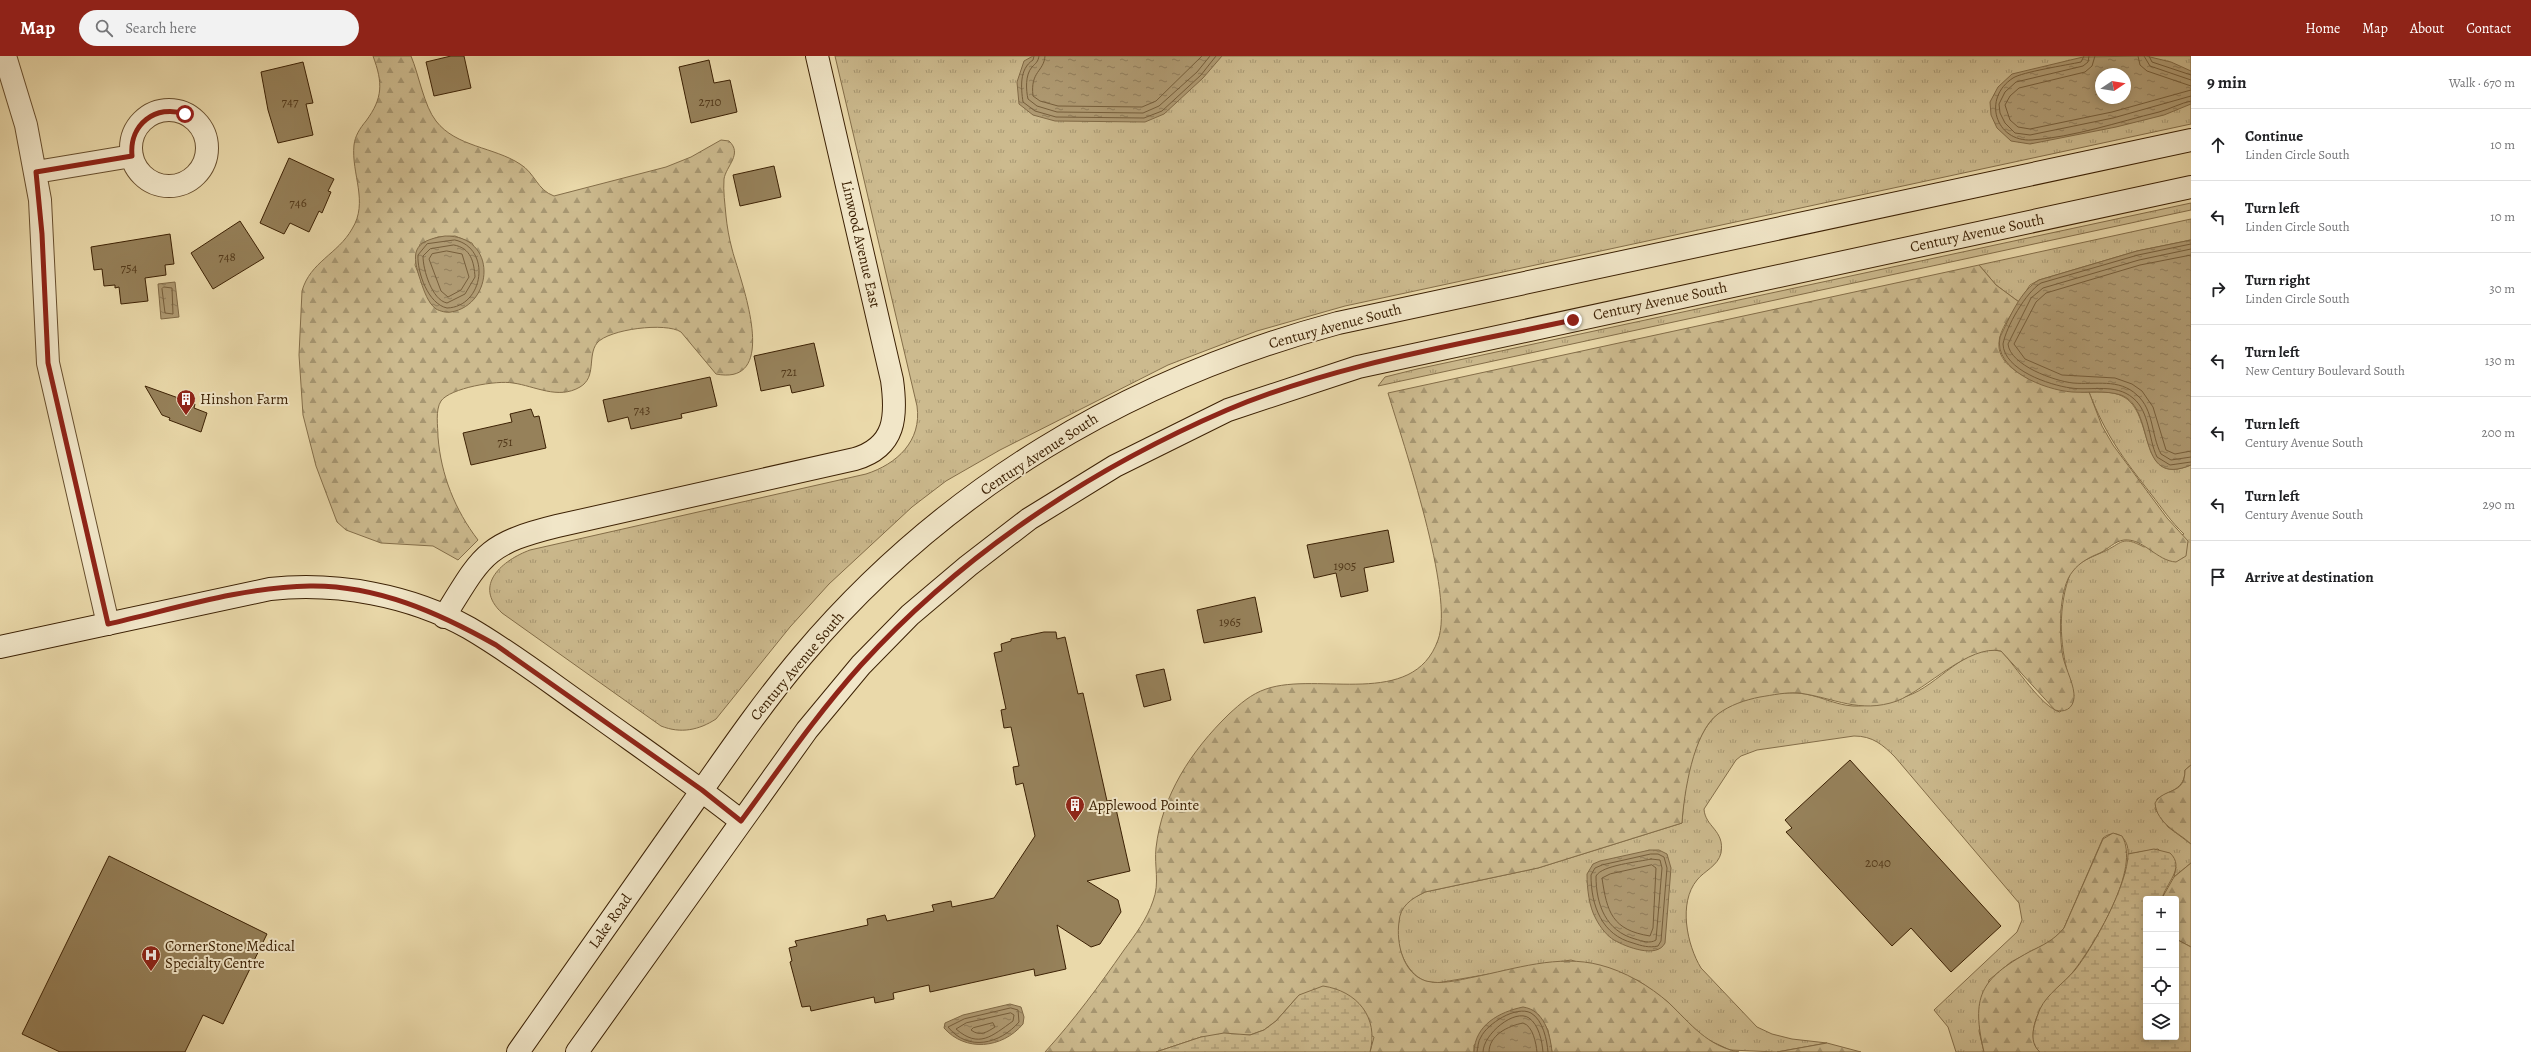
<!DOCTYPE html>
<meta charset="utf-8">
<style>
body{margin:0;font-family:Alegreya,serif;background:#f2f2f2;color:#202124}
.controls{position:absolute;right:12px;bottom:12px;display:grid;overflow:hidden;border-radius:4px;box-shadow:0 2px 10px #0003}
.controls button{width:36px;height:36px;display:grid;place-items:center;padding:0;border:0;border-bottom:1px solid #e0e0e0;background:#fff;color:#202124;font:20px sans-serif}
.compass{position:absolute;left:2095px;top:12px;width:36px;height:36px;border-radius:50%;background:#fff;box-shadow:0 2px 10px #0003;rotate:78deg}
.stop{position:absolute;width:12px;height:12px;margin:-9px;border:3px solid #8f2418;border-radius:50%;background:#fff}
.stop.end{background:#8f2418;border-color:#fff;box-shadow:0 1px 4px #0008}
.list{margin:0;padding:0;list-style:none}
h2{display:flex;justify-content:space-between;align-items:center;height:52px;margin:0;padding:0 16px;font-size:17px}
h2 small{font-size:13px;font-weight:400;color:#757577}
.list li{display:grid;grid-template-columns:26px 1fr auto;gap:12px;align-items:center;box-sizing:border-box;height:72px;padding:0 16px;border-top:1px solid #e0e0e0}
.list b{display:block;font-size:15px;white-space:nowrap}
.list p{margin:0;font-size:13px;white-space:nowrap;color:#757577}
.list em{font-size:13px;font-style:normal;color:#757577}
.icon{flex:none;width:22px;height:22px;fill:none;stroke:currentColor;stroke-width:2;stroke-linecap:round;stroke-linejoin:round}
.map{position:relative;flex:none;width:2191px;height:996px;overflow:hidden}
header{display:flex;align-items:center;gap:24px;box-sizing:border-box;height:56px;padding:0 20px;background:#8f2418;color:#fff}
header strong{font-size:19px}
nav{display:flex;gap:22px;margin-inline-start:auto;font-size:14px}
.search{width:280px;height:36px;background:#f2f2f2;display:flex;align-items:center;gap:10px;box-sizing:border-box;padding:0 14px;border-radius:22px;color:#757577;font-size:15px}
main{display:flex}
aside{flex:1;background:#fff}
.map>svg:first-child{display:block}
</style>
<header>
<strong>Map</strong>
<div class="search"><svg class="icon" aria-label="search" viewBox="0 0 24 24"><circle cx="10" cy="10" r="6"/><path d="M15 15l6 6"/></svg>Search here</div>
<nav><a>Home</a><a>Map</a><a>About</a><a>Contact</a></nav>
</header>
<main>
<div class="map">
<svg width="2191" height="996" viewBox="0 0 2191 996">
<defs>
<pattern id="grass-tufts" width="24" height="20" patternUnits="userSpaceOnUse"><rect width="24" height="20" fill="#ccba8e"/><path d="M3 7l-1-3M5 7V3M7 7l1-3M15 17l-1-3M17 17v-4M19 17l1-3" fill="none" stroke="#a79772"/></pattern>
<pattern id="forest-firs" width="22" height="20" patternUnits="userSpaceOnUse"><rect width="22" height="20" fill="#ccba8e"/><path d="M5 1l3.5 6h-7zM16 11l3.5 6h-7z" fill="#a79772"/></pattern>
<pattern id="wetland-marsh" width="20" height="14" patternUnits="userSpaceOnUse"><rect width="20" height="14" fill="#ccba8e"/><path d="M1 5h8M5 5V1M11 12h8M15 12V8" fill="none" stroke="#a79772"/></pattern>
<pattern id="water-ripples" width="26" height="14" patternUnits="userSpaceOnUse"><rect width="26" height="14" fill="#af9a72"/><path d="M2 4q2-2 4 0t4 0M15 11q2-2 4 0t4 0" fill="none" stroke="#907d5b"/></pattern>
</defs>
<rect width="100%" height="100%" fill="#ead9aa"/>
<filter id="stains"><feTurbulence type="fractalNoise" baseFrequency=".005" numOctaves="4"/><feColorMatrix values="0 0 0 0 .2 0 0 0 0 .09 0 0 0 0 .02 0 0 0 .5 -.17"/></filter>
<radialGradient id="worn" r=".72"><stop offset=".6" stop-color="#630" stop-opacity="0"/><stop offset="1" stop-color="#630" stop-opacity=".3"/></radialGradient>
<!-- grass -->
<path fill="url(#grass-tufts)" stroke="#846e49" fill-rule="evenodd" d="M835,0h1356v68l-846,182 -88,25 -89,34 -168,85 -54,31 -34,26 -83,77 -39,43 -74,92c-17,11 -35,15 -55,7l-159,-113c-30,-28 1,-53 28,-63l336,-76c31,-10 56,-33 51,-68zM2101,18h24v24h-24z
M2191,147v7l-813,176 7,-9 32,-8z
M2191,163v21l-54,11 -98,29 -9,5 -11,17 -23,-17 -17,-20z
M2089,336c11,0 23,-1 33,4 34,16 14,92 69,69v300l-6,5c0,20 -15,20 -28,29l-2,10 13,18 23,17v19l-17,14 2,-10 -18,-18 -30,5c1,-15 -11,-27 -25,-16l-39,90 -9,11 -44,23 -22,18 -10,51 5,21h-28l-8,-25 -14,-17 83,-78 5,-12 -3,-17 -124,-146c-12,-12 -22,-21 -41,-21l-97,14 -16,6 -5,4 -32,49c1,18 21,21 17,44 -3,13 -17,18 -24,27 -19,23 -10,65 4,88l56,59 15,7 20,5 35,4 -50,9 -47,-2 -26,-12 -36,-36 -29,-21 -68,-21 -134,23c-4,-1 -9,-1 -12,-2 -25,-10 -36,-54 -21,-76 5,-6 14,-9 21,-13l113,-24 144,-45c2,-34 9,-83 34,-108 18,-17 57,-23 81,-22 20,1 37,12 56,13 13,1 42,-6 54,-10 31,-10 59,-53 94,-45 15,15 40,56 59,61l14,-16c-11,-35 -17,-68 -9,-105 2,-7 3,-14 7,-20 8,-10 20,-14 31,-19 20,-9 18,-17 41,-5l40,-13c-13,-12 -22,-26 -33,-40 -28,-36 -45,-58 -62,-102z"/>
<!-- forest -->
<path fill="url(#forest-firs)" stroke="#846e49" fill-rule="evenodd" d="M373,0h38c8,19 13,50 25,65 20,26 58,26 84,43 15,9 17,26 34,32l112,-29 25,-10 30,-17 8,1c14,13 -3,25 -5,38 -1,12 1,25 2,37 1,10 3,22 6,33 7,28 51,138 -16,125l-35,-42c-15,-10 -72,-3 -84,11 -10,13 0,34 -17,44 -22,13 -45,-1 -67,-4 -16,-3 -63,5 -72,18 -6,9 -3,26 -3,36 3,38 17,73 40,103l-20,20 -25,-14 -52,-3 -35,-13 -9,-8 -21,-56 -13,-51 -4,-60 3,-64c8,-29 36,-37 50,-62 17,-27 -1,-55 2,-84 1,-9 6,-17 12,-24 17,-23 17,-38 7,-65zM455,180l17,7c11,22 17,38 0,58l-41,3 -16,-39 5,-21 18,-7z
M1979,209l17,20 23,17c-7,12 -20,28 -20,41 -3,34 66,49 90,49l13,34 11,19 54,73 21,23 -2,15 -10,6c-19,-1 -33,-24 -52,-22 -9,1 -16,9 -24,13 -10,4 -20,9 -27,18 -15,17 -14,65 -10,86 3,13 12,29 11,41 -1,11 -10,15 -19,12l-54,-59c-32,-7 -74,38 -104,50 -38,13 -62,-3 -98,-8 -13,-1 -26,2 -39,4 -15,3 -30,8 -42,17 -25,18 -34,80 -36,109l-144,45 -113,24c-14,7 -25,14 -26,30 -3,21 4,52 27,59 15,4 33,-1 48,-4 41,-8 84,-23 126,-12 24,6 50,21 69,38 22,21 38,43 70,49h-187l-4,-22 -10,-16 -64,31v7h-104l4,-15 -75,-42 -23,26 -12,9 -14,5 -49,2 -45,15h-111c29,-32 54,-66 79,-102 11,-15 23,-31 29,-49 7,-18 1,-35 3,-53 6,-53 35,-97 73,-134 11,-10 22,-20 37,-25 52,-18 147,21 172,-49 17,-45 -35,-197 -50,-247z
M2191,709v79c-13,-12 -34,-20 -36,-41 9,-16 30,-7 30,-33z
M2113,777l9,3c19,32 -26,105 -46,132 -10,14 -25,24 -34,39 -8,12 -14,34 -2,45h-56c-13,-55 -4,-73 45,-100 14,-7 24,-11 35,-24l39,-89z
M2191,807v84l-15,-8v-40l-14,-1 12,-21z
M1827,987l34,9h-84z"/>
<!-- wetland -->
<path fill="url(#wetland-marsh)" stroke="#846e49" d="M2154,793l16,4c16,15 -5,31 -8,46h-16v138h30v-98l15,8v105h-151c-13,-11 -5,-30 0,-43 7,-15 24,-26 35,-39 19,-24 53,-86 53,-116z
M1323,930c34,5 56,31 47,66h-214l45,-15 23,-4 26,2 14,-5 12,-9 23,-26z"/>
<!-- water -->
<path fill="url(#water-ripples)" stroke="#816a46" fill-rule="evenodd" d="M1033,0h189l-19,22 -39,36 -19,8 -90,-1 -22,-6 -14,-11 -2,-22 7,-21z
M2146,0l25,6 20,9v33l-27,11 -48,12 -86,17 -19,-3 -14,-13 -6,-13 -1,-13 8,-15 14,-13 71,-17zM2101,18h24v24h-24z
M445,180c53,-1 49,69 6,76 -5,1 -11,-1 -15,-3 -8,-6 -12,-18 -15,-27 -10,-29 -9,-41 24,-46z
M2191,184v225c-57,24 -34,-57 -70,-70 -16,-5 -33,-2 -49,-3 -27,-2 -79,-22 -72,-55 10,-20 20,-46 39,-57l98,-29z
M175,226l4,35 -18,2 -3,-35z
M1650,794h9l8,4 4,14 -6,75c-8,16 -39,4 -51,-3 -7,-4 -14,-13 -18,-21 -7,-12 -9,-31 -9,-45l6,-10 7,-3z
M1010,948l11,3 3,10 -1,7c-21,25 -58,28 -79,4l1,-5 18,-8z
M1523,951c21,3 27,26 29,45h-78c1,-27 25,-40 49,-45z"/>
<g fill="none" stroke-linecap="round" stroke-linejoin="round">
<!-- shore -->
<path stroke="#765e3b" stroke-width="1" d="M1034,0l-1,4c-14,9 -12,28 -10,42l12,9 21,6 88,1 18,-7 39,-36 15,-19
M1039,0c-1,6 -3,7 -7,11 -7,8 -6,23 -4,32l9,7 20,6 86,1 16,-7 38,-34 13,-16
M1045,0c-1,16 -15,15 -12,40l7,5 18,5 84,1 14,-6 46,-45
M2084,0l-3,6c-14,3 -59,10 -68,16 -31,20 -18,64 19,62 42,-3 86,-18 127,-28 11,-3 22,-9 32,-11
M2089,0l-1,6 -5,4 -67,16 -11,10 -6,12 1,9 5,10 10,10 15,2 83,-17 78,-22
M2095,0l-3,10 -7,6 -66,16 -9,8 -5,9 5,15 8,7 12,2 82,-17 79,-22
M2138,0l2,9 7,6 44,15
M2144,0l6,10 41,14
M2149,0l3,6 39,13
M455,184c37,8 29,67 -8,68 -19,-4 -30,-36 -29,-53l9,-11z
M2191,188l-53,11 -97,28c-15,9 -35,44 -38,61 1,26 46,41 68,44 21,3 44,-5 62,10 17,14 15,40 24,59l13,8 21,-3
M454,189c17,3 20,17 21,32l-10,17 -18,9c-15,-3 -24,-33 -24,-47l7,-7z
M2191,193l-52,11 -96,28 -12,10 -23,46c2,21 46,37 65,39 22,2 46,-5 64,12 17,15 14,40 24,59l10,6 20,-3
M447,195l15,3 7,23 -8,13 -13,7 -7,-6 -12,-32 3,-5z
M2191,199l-51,10 -94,28 -10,9 -22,42 11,15 37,16 53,3 17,6 10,7 11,16 13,43 9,4 16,-3
M164,231l8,1 1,26 -8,-1 -3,-24z
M1651,798h7l6,3 3,11 -6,73 -3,5c-9,2 -16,0 -25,-3 -31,-8 -42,-37 -42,-68l4,-7 7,-3z
M1651,803l9,1 2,8 -6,72c-6,4 -14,1 -21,-1 -29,-8 -39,-34 -39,-63 6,-11 43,-14 55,-17z
M1652,809l4,3 -3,60 -3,8c-38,-6 -43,-24 -48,-58l8,-4z
M1011,952l7,2 1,12c-19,22 -51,30 -71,5l16,-8z
M1011,957l3,2 -1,6c-21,15 -34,28 -57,8l10,-6z
M993,967l2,4c-8,5 -15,10 -24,3l2,-2z
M1477,996c1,-5 1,-11 4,-15 6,-13 35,-32 50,-24 12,7 16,27 17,39
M1483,996c0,-18 32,-44 46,-34 10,7 13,23 14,34
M1489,996c0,-17 19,-26 34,-29 10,3 13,20 14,29"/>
</g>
<!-- building -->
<path fill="#96815a" stroke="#3c2104" d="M451,0h13l7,32 -37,8 -8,-34z
M709,4l5,23 16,-3 7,32 -46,11 -12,-56z
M303,6l10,41 -7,1 7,31 -35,8 -10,-33 -7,-38z
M289,102l45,21 -6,12 3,1 -9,21 -3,-2 -10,21 -19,-9 -6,11 -24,-11z
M774,110l7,31 -41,9 -7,-31z
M240,165l24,37 -51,31 -22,-36z
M170,178l4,30 -9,1 1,10 -21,3 3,23 -27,3 -2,-17 -4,1v-3l-11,1 -2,-17 -8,1 -3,-23z
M814,287l10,43 -32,7 -2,-8 -29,6 -7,-35z
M710,321l7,29 -36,8 1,4 -51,11 -3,-12 -20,5 -5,-22z
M145,330l50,18 -1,4 13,5 -6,19 -32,-12 1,-2 -8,-3z
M531,353l3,8 5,-1 7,32 -75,17 -8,-32 49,-11 -2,-8z
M1388,474l6,32 -30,6 4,23 -27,6 -5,-24 -22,5 -7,-33z
M1255,541l7,35 -58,11 -7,-33z
M1044,576h12l1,7 8,-2 13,57 5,-1 24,108 7,-1 16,71 -43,10 31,19 3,12 -21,32 -9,3 -34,-22 9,44 -31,7 -1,-7 -104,23 -1,-7 -36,8 1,6 -19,4 -1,-6 -63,14 -1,-5 -8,1 -12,-45 2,-1 -3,-13 8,-2 -2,-5 73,-16 -1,-6 18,-4 2,6 47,-10 -2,-6 19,-4 1,6 42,-9 41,-62 -12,-53 -7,2 -3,-18 6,-1 -8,-39 -7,1 -3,-18 5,-1 -12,-56 8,-2 -1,-7 10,-3v-2z
M1164,613l7,31 -27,7 -8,-32z
M1850,704l151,166 -50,46 -40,-44 -19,18 -106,-114 6,-4 -7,-8z
M109,800l158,78 -44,90 -20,-9 -18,37h-125l-38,-18z"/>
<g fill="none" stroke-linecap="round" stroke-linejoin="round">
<defs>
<path id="street" d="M5,0l21,69 14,75 8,163 60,261
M131 92a38 38 0 1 1 76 0a38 38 0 1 1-76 0Z
M36,116l96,-16"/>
<path id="secondary" d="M444,561c38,-61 40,-73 113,-91l298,-67c41,-12 42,-43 37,-79l-75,-324
M0,591l270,-58c67,-7 140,6 199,39 43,25 83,56 123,84 50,36 101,71 149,109
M518,996c54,-77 109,-154 163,-232 39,-55 77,-112 121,-164 141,-167 326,-277 536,-333l853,-183
M577,996l230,-322 54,-65 49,-50 58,-49 61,-47 86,-53 113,-56 130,-43 833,-180"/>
</defs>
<!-- street casing -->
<use href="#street" stroke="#684f2e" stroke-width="24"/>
<!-- secondary casing -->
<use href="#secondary" stroke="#3c2104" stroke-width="24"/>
<!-- street -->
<use href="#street" stroke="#f1e6c8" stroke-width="22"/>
<!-- secondary -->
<use href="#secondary" stroke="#f1e6c8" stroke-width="22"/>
</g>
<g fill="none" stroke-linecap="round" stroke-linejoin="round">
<!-- route -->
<path stroke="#8f2418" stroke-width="5" d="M185,58c-29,-10 -56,10 -53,42l-96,16 6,62 6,129 60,261c66,-15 134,-37 202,-38 67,-1 129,27 186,59l206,145 39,31c39,-53 76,-107 120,-156 100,-110 229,-196 366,-255 109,-46 230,-65 346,-90"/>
</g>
<!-- icons -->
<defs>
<symbol id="building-pin" viewBox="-11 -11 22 30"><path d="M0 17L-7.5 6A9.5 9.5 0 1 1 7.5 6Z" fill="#8f2418" stroke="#f1e6c8"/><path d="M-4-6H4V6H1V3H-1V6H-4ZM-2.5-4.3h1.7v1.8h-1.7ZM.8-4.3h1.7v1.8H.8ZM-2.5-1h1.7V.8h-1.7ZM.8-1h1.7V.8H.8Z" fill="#fff"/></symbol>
<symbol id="hospital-pin" viewBox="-11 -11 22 30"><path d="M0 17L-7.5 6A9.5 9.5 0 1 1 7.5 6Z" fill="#8f2418" stroke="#f1e6c8"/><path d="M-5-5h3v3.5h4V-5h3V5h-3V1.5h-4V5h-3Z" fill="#fff"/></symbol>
</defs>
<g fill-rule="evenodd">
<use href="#building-pin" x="175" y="332" width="22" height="30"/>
<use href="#building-pin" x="1064" y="738" width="22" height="30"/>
<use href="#hospital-pin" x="140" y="888" width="22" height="30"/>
</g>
<g text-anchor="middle" stroke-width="4" stroke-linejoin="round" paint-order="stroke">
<!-- number labels -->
<g font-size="13" fill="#52391a">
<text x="290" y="50">747</text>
<text x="710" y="50">2710</text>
<text x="298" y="151">746</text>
<text x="227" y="205">748</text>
<text x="129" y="216">754</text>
<text x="789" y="320">721</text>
<text x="642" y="358">743</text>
<text x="505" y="390">751</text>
<text x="1345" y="514">1905</text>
<text x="1230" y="570">1965</text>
<text x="1878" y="811">2040</text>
</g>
<!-- street labels -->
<g font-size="15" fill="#3c2104" stroke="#f1e6c8">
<text transform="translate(1977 177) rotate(-12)" y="5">Century Avenue South</text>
<text transform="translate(861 188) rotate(77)" y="5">Linwood Avenue East</text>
<text transform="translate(1660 245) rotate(-12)" y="5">Century Avenue South</text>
<text transform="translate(1335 270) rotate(-15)" y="5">Century Avenue South</text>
<text transform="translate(1039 398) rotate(-33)" y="5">Century Avenue South</text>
<text transform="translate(797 610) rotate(-50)" y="5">Century Avenue South</text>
<text transform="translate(610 865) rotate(-55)" y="5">Lake Road</text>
</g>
<!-- poi labels -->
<g font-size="15" fill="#3c2104" stroke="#f1e6c8" text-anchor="start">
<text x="200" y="348">Hinshon Farm</text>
<text x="1089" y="754">Applewood Pointe</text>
<text x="165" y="895">CornerStone Medical<tspan x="165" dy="17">Specialty Centre</tspan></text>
</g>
</g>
<rect width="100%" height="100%" filter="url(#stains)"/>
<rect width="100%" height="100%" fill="url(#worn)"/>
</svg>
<div class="controls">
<button>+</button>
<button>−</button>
<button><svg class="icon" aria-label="locate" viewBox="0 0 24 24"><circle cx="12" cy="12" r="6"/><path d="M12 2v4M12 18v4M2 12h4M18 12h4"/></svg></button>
<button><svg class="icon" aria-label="layers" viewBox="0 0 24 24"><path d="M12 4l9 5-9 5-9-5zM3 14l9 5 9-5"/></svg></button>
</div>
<svg class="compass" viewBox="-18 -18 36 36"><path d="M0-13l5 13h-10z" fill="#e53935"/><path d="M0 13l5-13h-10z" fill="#757577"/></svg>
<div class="stop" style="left:185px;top:58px"></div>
<div class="stop end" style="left:1573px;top:264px"></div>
</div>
<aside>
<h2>9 min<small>Walk · 670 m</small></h2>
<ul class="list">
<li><svg class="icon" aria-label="ahead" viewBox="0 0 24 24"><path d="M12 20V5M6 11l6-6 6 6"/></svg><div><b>Continue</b><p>Linden Circle South</p></div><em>10 m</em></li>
<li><svg class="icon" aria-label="left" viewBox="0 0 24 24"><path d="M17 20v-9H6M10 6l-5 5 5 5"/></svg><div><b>Turn left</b><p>Linden Circle South</p></div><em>10 m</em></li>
<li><svg class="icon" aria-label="right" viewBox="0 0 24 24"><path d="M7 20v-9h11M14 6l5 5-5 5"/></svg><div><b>Turn right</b><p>Linden Circle South</p></div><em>30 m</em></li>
<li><svg class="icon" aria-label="left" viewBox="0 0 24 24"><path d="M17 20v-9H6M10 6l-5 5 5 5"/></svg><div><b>Turn left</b><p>New Century Boulevard South</p></div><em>130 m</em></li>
<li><svg class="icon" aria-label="left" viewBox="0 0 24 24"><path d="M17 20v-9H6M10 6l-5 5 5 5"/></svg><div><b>Turn left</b><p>Century Avenue South</p></div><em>200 m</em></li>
<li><svg class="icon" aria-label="left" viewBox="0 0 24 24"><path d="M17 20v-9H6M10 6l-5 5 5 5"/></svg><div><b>Turn left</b><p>Century Avenue South</p></div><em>290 m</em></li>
<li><svg class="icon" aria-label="arrive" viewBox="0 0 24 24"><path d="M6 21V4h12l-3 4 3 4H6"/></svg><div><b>Arrive at destination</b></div></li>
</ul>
</aside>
</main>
